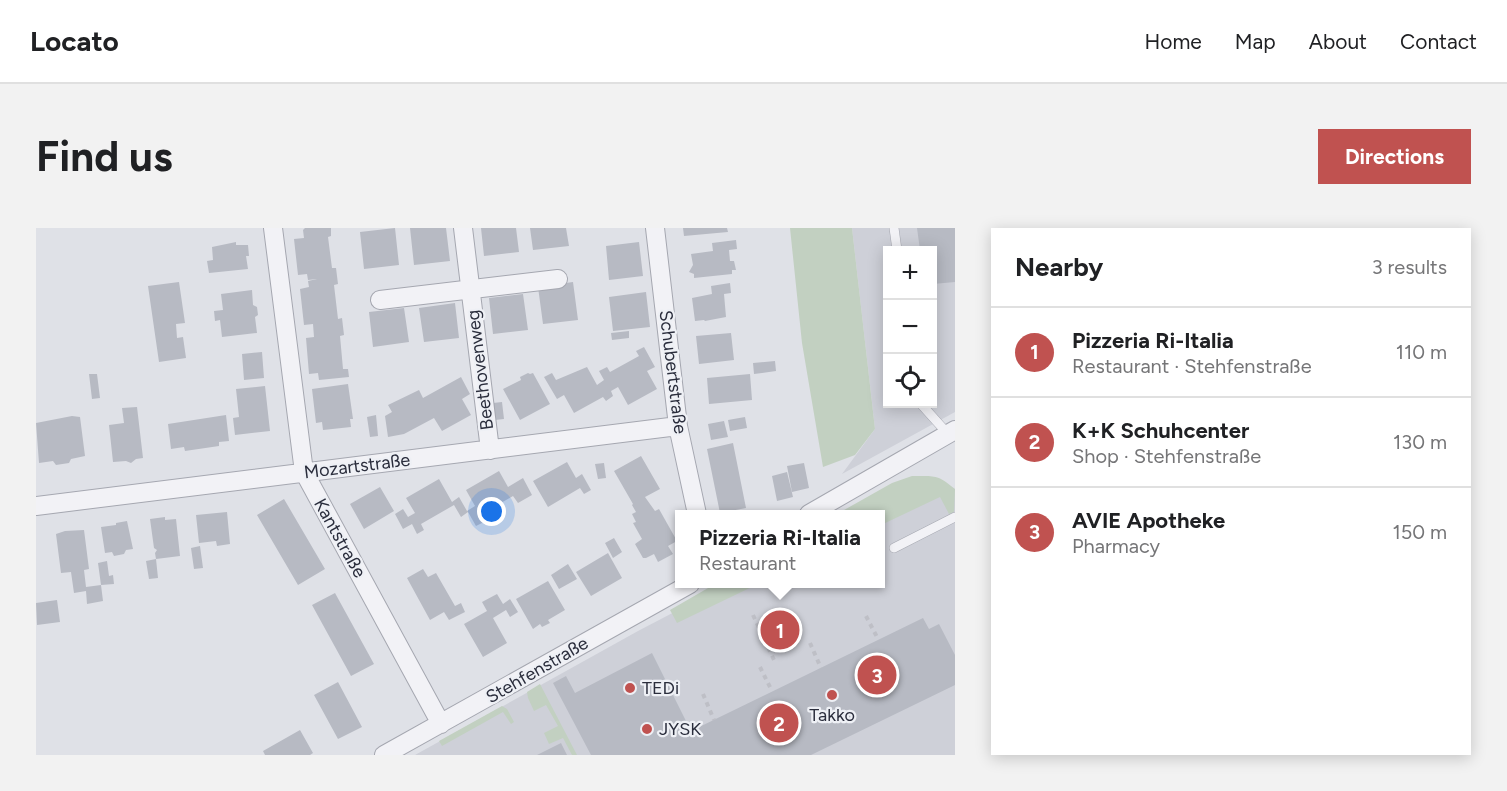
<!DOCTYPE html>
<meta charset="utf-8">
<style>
body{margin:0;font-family:Figtree,sans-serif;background:#f2f2f2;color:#202124}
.controls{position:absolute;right:18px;top:18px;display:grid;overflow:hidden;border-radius:0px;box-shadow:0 3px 15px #0003}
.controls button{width:54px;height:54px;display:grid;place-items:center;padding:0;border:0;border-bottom:2px solid #e0e0e0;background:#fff;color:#202124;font:30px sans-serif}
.you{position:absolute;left:456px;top:284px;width:21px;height:21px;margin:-15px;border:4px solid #fff;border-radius:50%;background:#1a73e8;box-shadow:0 0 0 9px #1a73e833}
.badge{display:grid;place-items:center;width:39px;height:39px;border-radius:50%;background:#c05250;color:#fff;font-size:20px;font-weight:700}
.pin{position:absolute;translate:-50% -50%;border:3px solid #fff;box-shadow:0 2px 6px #0006}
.popup{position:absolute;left:639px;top:282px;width:210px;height:78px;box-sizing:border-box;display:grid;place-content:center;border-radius:0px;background:#fff;filter:drop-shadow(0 2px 4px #0005);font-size:20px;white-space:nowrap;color:#757577}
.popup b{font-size:22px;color:#202124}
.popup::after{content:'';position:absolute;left:50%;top:100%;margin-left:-12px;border:12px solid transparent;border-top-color:#fff}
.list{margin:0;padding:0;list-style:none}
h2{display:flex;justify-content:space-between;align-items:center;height:78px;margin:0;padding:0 24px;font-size:26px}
h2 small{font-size:20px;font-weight:400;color:#757577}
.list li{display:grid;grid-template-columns:39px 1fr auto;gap:18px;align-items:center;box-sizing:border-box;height:90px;padding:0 24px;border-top:2px solid #e0e0e0}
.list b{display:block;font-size:22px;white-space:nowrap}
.list p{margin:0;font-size:20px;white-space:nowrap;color:#757577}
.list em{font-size:20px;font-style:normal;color:#757577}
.icon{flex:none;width:33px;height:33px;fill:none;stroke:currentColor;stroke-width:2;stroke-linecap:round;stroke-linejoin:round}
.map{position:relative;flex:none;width:919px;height:527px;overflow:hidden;border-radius:0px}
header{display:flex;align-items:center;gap:36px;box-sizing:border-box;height:84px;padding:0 30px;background:#fff;border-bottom:2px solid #e0e0e0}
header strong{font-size:28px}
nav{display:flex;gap:33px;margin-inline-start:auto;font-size:21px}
.intro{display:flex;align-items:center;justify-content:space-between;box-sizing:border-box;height:144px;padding:0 36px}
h1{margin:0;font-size:42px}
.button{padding:15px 27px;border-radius:0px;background:#c05250;color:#fff;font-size:21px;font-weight:700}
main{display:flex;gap:36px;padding:0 36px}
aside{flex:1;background:#fff;border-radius:0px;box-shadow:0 3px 15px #0003}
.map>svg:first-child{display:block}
</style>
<header>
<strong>Locato</strong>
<nav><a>Home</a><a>Map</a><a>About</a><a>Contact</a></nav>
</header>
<div class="intro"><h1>Find us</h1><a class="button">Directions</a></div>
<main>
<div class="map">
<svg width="919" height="527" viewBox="0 0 919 527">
<rect width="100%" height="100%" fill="#dfe1e7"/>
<!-- built -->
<path fill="#ced0d8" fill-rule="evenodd" d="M816,0h103v184l-113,62 33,-45zM852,22h44v154h-44z
M903,258l16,3v266h-540l223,-124 90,-47h152v-70z"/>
<!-- green -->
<path fill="#c2d0c1" d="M754,0h62l23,201 -20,26 -32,12 -21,-124z
M876,248c23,0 25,-2 43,13l-1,23 -5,2 -9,-17 -59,28 -1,-11h-43l55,-31z
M679,356h43l-81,39 -7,-13z
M504,456l37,71h-5l-9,-17 -14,6 -5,-11 14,-7 -12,-21 -12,6 -6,-13 -1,-6z
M466,478l5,3 7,13 -3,2 -8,-12 -61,34 -3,-5z"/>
<!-- building -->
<path fill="#b7bac3" d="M269,0h26v8l-3,1 4,31h4l2,16 -4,1 4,34 4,-1 2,17 -4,1 3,33h5l1,8 -30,3 -1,-7 -9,1 -3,-36 8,-1 -1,-13 -9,1 -4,-36 9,-2 -1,-6 9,-2 -9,1 -1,-6 -9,1 -4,-36 10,-1 -1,-8z
M359,0l4,37 -35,4 -4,-37z
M374,0h36l4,33 -36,4z
M445,0h35l3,24 -35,4z
M494,0h36l3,18 -36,4z
M647,0h44l1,4 -44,4z
M881,0h38v54l-22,2v-34h-13z
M700,12l1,9 -8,1 1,11h4l2,9h-4v4l-38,4v-4l-5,-2 4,-7 -2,-11 22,-3 -1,-8z
M200,14v3h12l1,11h-3l2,13 -39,4 -2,-12 6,-1 -1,-13z
M603,14l4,34 -34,4 -3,-34z
M143,54l6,41 -9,1 1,14 6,-1 3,21 -27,4 -11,-76z
M537,54l5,38 -35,4 -5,-37z
M694,55l1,10 -7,1 2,23 -21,4 -1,-1 -9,1 -3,-23 20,-4 -1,-8z
M216,62l1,15 4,2 1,8 -3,2 2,16 -35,4 -2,-17 -5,1 -1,-10 9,-1 -2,-16z
M610,64l4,35 -37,4 -4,-34z
M487,66l5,36 -35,4 -4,-36z
M419,75l4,35 -35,4 -5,-34z
M368,80l5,34 -36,5 -4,-35z
M593,103v7l-17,2 -1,-7z
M695,105l3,27 -35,4 -3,-28z
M608,119l11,20 -8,4 10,18 -29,16 -10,-18 -7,4 2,5 -7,5 -3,-4 -29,16 -10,-18 -7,4 -13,-22 8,-4 4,7 31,-13 10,18 7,-5 -5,-9 8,-4 3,5 29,-16 -3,-5z
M226,124l2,26 -20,2 -2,-26z
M739,133l1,10 -22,3 -1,-11z
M492,145l2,1 3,-1 17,31 -30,16 -17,-31 18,-9 -1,-3z
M53,146h8l3,24 -8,1z
M714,146l2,26 -43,4 -2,-26z
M425,149l9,17 -8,5 9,16 -29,16 -8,-13 -30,16 -16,3 -3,-21 7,-4 -4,-7 31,-15 4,8z
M312,156l5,35h-3l1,8 -28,3 -1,-8 -6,1 -4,-34z
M229,158l5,45 -35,4 -2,-17 6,-1 -3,-28z
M466,174l2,17 -9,1 -2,-17z
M101,179l6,51 -7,1 -5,4 -5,-2 -13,1 -4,-37 15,-2 -2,-15z
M190,187l3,26 -10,1v4l-34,5 -1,-4 -13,2 -3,-25z
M340,187l2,21 -8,1 -3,-20z
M36,188l8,1 5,39 -14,3 -2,4 -13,2 -3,-4 -14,2 -3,-40z
M709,189l2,11 -17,3 -2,-11z
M688,193l4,16 -17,3 -3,-16z
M697,215l13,65 -26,5 -13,-64z
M605,228l19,33 -15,8 10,14 4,-2 18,32 -9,5 5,8 -15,8 -4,-8 -8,4h-3l-8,-14 7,-5 -9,-16 3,-1 -4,-8 4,-2 -4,-7 1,-1 -19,-33z
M531,234l9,16 6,-4 9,16 -7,4 -4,-6 -32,19 -15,-26z
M568,235l2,15 -8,1 -3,-15z
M768,235l5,25 -17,4 -5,-26z
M463,243l9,16 15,-9 9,17 -14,8 -5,-7 -33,19 4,7 -8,4 -8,-14 -7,5 -7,-12 -33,19 3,6 -7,4 -5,-10 -9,5 -8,-15 8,-5 5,8 7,-4 -9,-15 33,-19 13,23 7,-5 8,14 8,-5 -9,-16z
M751,244l6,25 -16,4 -5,-25z
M344,259l14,24 -30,18 -14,-25z
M248,271l41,70 -27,16 -41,-70z
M191,284l3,32 -13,2 -1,-5 -17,2 -3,-28z
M129,289v3l11,-1 4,37 -24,3 -1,-6 2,-3 -3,-2 -4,-29z
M91,293l6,28 -7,1 -2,4 -10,2 -2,-4 -7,1 -4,-26 15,-2v-2z
M48,302l5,39 -5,1 2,17 15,-2 2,16 -16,3 -1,-13 -12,2 -3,-21 -10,1 -5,-39 9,-3z
M578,310l8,14 -9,6 -8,-15z
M164,318l3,22 -9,1 -3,-21z
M572,325l14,25 -31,18 -15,-24z
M120,331l2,19 -9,1 -3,-18z
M71,333l2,15 4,-1 1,9 -13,1 -3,-22z
M532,336l9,15 -18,10 -8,-14z
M387,341l5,8 8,-4 19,33 6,-3 4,9 -16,8 -5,-8 -14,8 -23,-42z
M512,353l17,29 -17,10 2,3 -8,4 -2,-3 -7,5 -17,-30z
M299,365l39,71 -23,12 -39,-71z
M461,366l6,10 7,-5 8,13 -8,5 -4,-7 -13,8 14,25 -24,14 -19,-33 23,-13 -5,-9z
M21,372l3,22 -23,3 -1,-22z
M750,386l11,20 -24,12 -10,-21z
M887,390l6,11 10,-5 16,31v30l-144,70h-220l-38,-72 13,-7 9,17 77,-40 39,78z
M302,454l24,45 -24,12 -24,-44z
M264,502l13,23 -3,2h-45l-2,-4z
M525,515l6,12h-30z"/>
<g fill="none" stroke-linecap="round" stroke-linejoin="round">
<defs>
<path id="service" d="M858,0l3,22
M885,176l27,30
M858,320l61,-31"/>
<path id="minor" d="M237,0l31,244 137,252
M427,0l27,222
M619,0l23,198 19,88
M344,72l178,-21
M0,278l642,-80
M773,286l146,-84
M348,527l306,-171"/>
</defs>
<!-- service casing -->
<use href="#service" stroke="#a5a7b0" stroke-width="10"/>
<!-- minor casing -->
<use href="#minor" stroke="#a5a7b0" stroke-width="20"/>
<!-- path -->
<path stroke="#bebfc6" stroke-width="4" stroke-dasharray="4.5 4.5" stroke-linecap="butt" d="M717,387l21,45
M830,388l12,23
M774,415l11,25
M724,439l12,24
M667,466l11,26"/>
<!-- service -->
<use href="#service" stroke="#f2f2f6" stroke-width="9"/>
<!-- minor -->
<use href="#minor" stroke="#f2f2f6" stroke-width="18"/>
</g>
<!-- markers -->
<g fill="#c05250" stroke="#eef0f5" stroke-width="2">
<circle cx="594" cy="460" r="6"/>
<circle cx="796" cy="467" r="6"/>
<circle cx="611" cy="501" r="6"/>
</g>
<g text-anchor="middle" stroke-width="4.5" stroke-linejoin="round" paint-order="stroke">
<!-- street labels -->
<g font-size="18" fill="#2a2d3c" stroke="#eef0f5">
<text transform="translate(444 142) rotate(-97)" y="6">Beethovenweg</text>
<text transform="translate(637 144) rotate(83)" y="6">Schubertstraße</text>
<text transform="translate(321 238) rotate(-7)" y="6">Mozartstraße</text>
<text transform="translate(304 310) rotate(61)" y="6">Kantstraße</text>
<text transform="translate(501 442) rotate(-30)" y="6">Stehfenstraße</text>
</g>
<!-- poi labels -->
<g font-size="18" fill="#2a2d3c" stroke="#eef0f5" text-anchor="start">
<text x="606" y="466">TEDi</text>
<text x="796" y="493" text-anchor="middle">Takko</text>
<text x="623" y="507">JYSK</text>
</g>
</g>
</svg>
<div class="controls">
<button>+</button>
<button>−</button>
<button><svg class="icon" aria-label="locate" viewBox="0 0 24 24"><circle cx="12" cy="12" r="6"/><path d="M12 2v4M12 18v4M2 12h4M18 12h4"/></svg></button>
</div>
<div class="you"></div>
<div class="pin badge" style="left:744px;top:402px">1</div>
<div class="popup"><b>Pizzeria Ri-Italia</b>Restaurant</div>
<div class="pin badge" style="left:743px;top:495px">2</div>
<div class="pin badge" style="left:841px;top:447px">3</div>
</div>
<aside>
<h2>Nearby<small>3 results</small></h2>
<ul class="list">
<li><span class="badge">1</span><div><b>Pizzeria Ri-Italia</b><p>Restaurant · Stehfenstraße</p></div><em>110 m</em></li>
<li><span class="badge">2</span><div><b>K+K Schuhcenter</b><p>Shop · Stehfenstraße</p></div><em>130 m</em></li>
<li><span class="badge">3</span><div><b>AVIE Apotheke</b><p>Pharmacy</p></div><em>150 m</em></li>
</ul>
</aside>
</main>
